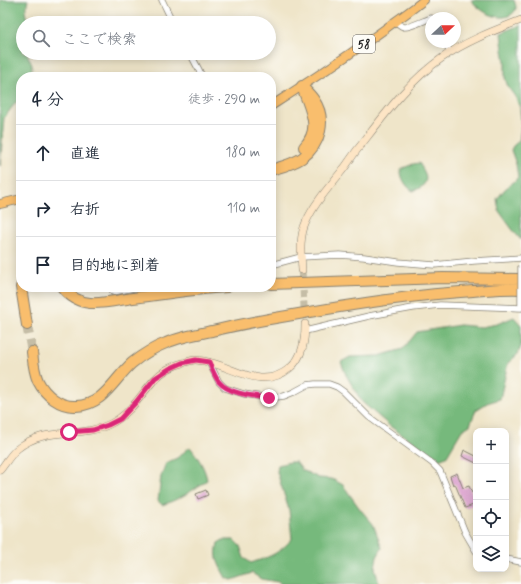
<!DOCTYPE html>
<html lang="ja">
<meta charset="utf-8">
<style>
body{margin:0;font-family:Mynerve,"Klee One",sans-serif;background:#f6f6f7;color:#1f2937}
.controls{position:absolute;right:12px;bottom:12px;display:grid;overflow:hidden;border-radius:8px;box-shadow:0 2px 10px #0003}
.controls button{width:36px;height:36px;display:grid;place-items:center;padding:0;border:0;border-bottom:1px solid #e0e1e3;background:#fff;color:#1f2937;font:20px sans-serif}
.compass{position:absolute;left:425px;top:12px;width:36px;height:36px;border-radius:50%;background:#fff;box-shadow:0 2px 10px #0003;rotate:68deg}
.stop{position:absolute;width:12px;height:12px;margin:-9px;border:3px solid #db2777;border-radius:50%;background:#fff}
.stop.end{background:#db2777;border-color:#fff;box-shadow:0 1px 4px #0008}
.list{margin:0;padding:0;list-style:none}
h2{display:flex;justify-content:space-between;align-items:center;height:52px;margin:0;padding:0 16px;font-size:17px}
h2 small{font-size:13px;font-weight:400;color:#747a83}
.list li{display:grid;grid-template-columns:26px 1fr auto;gap:12px;align-items:center;box-sizing:border-box;height:56px;padding:0 16px;border-top:1px solid #e0e1e3}
.list b{display:block;font-size:15px;white-space:nowrap}
.list em{font-size:13px;font-style:normal;color:#747a83}
.icon{flex:none;width:22px;height:22px;fill:none;stroke:currentColor;stroke-width:2;stroke-linecap:round;stroke-linejoin:round}
.map{position:relative;flex:none;width:521px;height:584px;overflow:hidden}
.search{position:absolute;background:#fff;box-shadow:0 2px 10px #0003;left:16px;top:16px;width:260px;height:44px;display:flex;align-items:center;gap:10px;box-sizing:border-box;padding:0 14px;border-radius:22px;color:#747a83;font-size:15px}
.panel{position:absolute;background:#fff;box-shadow:0 2px 10px #0003;left:16px;top:72px;width:260px;height:220px;border-radius:16px}
.map>svg:first-child{display:block}
</style>
<div class="map">
<svg width="521" height="584" viewBox="0 0 521 584">
<rect width="100%" height="100%" fill="#fdfcf7"/>
<filter id="ink" filterUnits="userSpaceOnUse"><feTurbulence type="fractalNoise" baseFrequency=".025" numOctaves="2"/><feDisplacementMap in="SourceGraphic" scale="8" xChannelSelector="R" yChannelSelector="G"/><feConvolveMatrix kernelMatrix="1 2 1 2 8 2 1 2 1" color-interpolation-filters="sRGB"/></filter>
<filter id="wash" filterUnits="userSpaceOnUse"><feTurbulence type="fractalNoise" baseFrequency=".012" numOctaves="4" result="noise"/><feDisplacementMap in="SourceGraphic" scale="16" xChannelSelector="R" yChannelSelector="G"/><feGaussianBlur stdDeviation="0.9" result="paint"/><feColorMatrix in="noise" values="0 0 0 0 0 0 0 0 0 0 0 0 0 0 0 0 0 1.4 0 .05"/><feComposite in="paint" operator="in"/></filter>
<g filter="url(#wash)">
<rect width="100%" height="100%" fill="#efe5c9"/>
<!-- forest -->
<path fill="#76b97c" stroke="#496a4c" d="M0,0h28l-3,12 3,11h-5v30h4l5,12 -1,12h-10v22l-5,3 -12,16 -4,48z
M471,0h43c2,6 4,9 -2,14 -12,9 -33,-3 -41,-14z
M521,25v100l-1,-17 -4,-10 -8,-11 -3,-9v-17l-2,-11 -2,-17z
M521,127v113l-9,-11 -13,-18 -2,-12 8,-10 10,-8 3,-4 -2,-13 -5,-14 2,-4 6,-5z
M419,163c9,13 11,22 -6,28 -7,-4 -13,-14 -12,-22l12,-5z
M514,317l7,8v21l-3,8 -10,9 -8,36 -13,4 -11,7 -6,15 -8,5 -16,27 -7,3 -48,-33 -29,-25 -16,-27 -5,-13 9,-5 29,-1 24,-7 14,-17 43,-7 21,2 16,-3z
M190,447c8,10 15,21 17,33 -13,10 -29,20 -45,25l-4,-4 3,-25 5,-13 11,-5z
M290,462h6l6,8 17,8 13,1 11,6 17,24 13,15 9,24 -5,9 -2,11 4,16h-98l-3,-2 -17,-3 -9,-6 -20,7 -6,-2c-7,-13 -12,-20 -8,-35l5,-3h11l6,6 4,12 7,5c20,-7 26,-8 41,-24l-3,-29 -12,-38 1,-7z"/>
<g id="blocks">
<!-- building -->
<path fill="#dba1ce" d="M464,450l12,6v7l-14,-7z
M457,473l6,15 6,-2 3,7 4,-2v13l-11,4 -10,-24 -2,1 -3,-9z
M206,490l2,5 -10,4 -2,-5z"/>
</g>
</g>
<g filter="url(#ink)">
<use href="#blocks" fill-opacity="0" stroke="#868072" stroke-width="1"/>
<g fill="none" stroke-linecap="round" stroke-linejoin="round">
<!-- secondary-tunnel -->
<path stroke="#c5bda6" stroke-width="7" stroke-dasharray="7 3.5" stroke-linecap="butt" d="M302,270l3,54"/>
<!-- highway-tunnel -->
<path stroke="#c5bda6" stroke-width="10" stroke-dasharray="10 5" stroke-linecap="butt" d="M27,325l5,27"/>
<defs>
<path id="street" d="M162,0l11,23
M396,21c2,3 5,5 8,6 5,1 21,-7 27,-9
M447,42l2,11
M190,53l9,17 3,7
M271,265l30,-8 39,-2 24,2 34,5 36,3 40,-4 47,-3
M113,292l26,-5
M305,331l64,-15 44,-8 27,-3 81,3
M209,362l10,20 6,6 19,6 25,4 15,-2 10,-4 13,-7 8,-1h14l8,3 7,5 25,25 63,46 8,8 25,61 11,19
M506,559l15,3"/>
<path id="secondary" d="M302,270c-1,-16 -3,-33 4,-48 9,-20 25,-37 39,-55 5,-7 10,-15 16,-22 24,-31 48,-64 81,-87 24,-17 51,-27 79,-38
M0,470c6,-7 10,-15 17,-21 30,-24 63,-10 93,-25 20,-10 30,-28 44,-44 7,-8 19,-15 29,-17 4,-1 8,-3 12,-3 3,0 6,1 9,1 30,5 57,31 86,7 13,-11 15,-28 15,-44"/>
<path id="primary" d="M271,106c39,-25 77,-50 114,-77 13,-10 27,-19 39,-29
M0,204l21,-5"/>
<path id="highway" d="M304,147c17,-18 7,-35 0,-55
M271,170c10,-3 22,-6 31,-12 19,-14 25,-39 12,-58 -3,-5 -8,-9 -12,-14
M271,284l172,-6 78,1
M21,287l6,38
M62,287c7,9 17,15 28,16 14,1 29,-3 43,-5 31,-4 62,-9 94,-11
M32,352c1,9 2,20 6,29 7,14 22,26 38,25 28,-1 38,-27 56,-43 10,-8 21,-15 34,-20 14,-6 31,-9 46,-12 25,-6 50,-11 75,-15 61,-11 123,-21 186,-25 16,-1 32,-3 48,-2"/>
</defs>
<!-- street casing -->
<use href="#street" stroke="#868072" stroke-width="7"/>
<!-- secondary casing -->
<use href="#secondary" stroke="#868072" stroke-width="8"/>
<!-- primary casing -->
<use href="#primary" stroke="#868072" stroke-width="10"/>
<!-- highway casing -->
<use href="#highway" stroke="#868072" stroke-width="12"/>
<!-- street -->
<use href="#street" stroke="#fff" stroke-width="5.5"/>
<!-- secondary -->
<use href="#secondary" stroke="#fde5c5" stroke-width="7"/>
<!-- primary -->
<use href="#primary" stroke="#f9be6d" stroke-width="8"/>
<!-- highway -->
<use href="#highway" stroke="#f9be6d" stroke-width="10"/>
<defs>
<path id="street-bridge" d="M521,265v40"/>
</defs>
<!-- street-bridge casing -->
<use href="#street-bridge" stroke="#868072" stroke-width="7" stroke-linecap="butt"/>
<!-- street-bridge -->
<use href="#street-bridge" stroke="#fff" stroke-width="5.5"/>
</g>
</g>
<g fill="none" stroke-linecap="round" stroke-linejoin="round" filter="url(#ink)">
<!-- route -->
<path stroke="#db2777" stroke-width="5" d="M69,432l24,-2 15,-5 12,-6 16,-17 19,-24 14,-9 13,-6 14,-3 13,2c3,7 6,15 10,20 10,12 35,14 50,16"/>
</g>
<g text-anchor="middle" stroke-width="3.5" stroke-linejoin="round" paint-order="stroke">
<!-- shield labels -->
<rect fill="#fdfcf7" stroke="#605f5e" stroke-width="1" x="353" y="35" width="22" height="18" rx="3"/>
<g font-size="11" font-weight="bold" fill="#1c1c1c">
<text x="364" y="48">58</text>
</g>
</g>
</svg>
<div class="controls">
<button>+</button>
<button>−</button>
<button><svg class="icon" aria-label="locate" viewBox="0 0 24 24"><circle cx="12" cy="12" r="6"/><path d="M12 2v4M12 18v4M2 12h4M18 12h4"/></svg></button>
<button><svg class="icon" aria-label="layers" viewBox="0 0 24 24"><path d="M12 4l9 5-9 5-9-5zM3 14l9 5 9-5"/></svg></button>
</div>
<svg class="compass" viewBox="-18 -18 36 36"><path d="M0-13l5 13h-10z" fill="#e53935"/><path d="M0 13l5-13h-10z" fill="#747a83"/></svg>
<div class="stop" style="left:69px;top:432px"></div>
<div class="stop end" style="left:269px;top:398px"></div>
<div class="search"><svg class="icon" aria-label="search" viewBox="0 0 24 24"><circle cx="10" cy="10" r="6"/><path d="M15 15l6 6"/></svg>ここで検索</div>
<section class="panel">
<h2>4 分<small>徒歩 · 290 m</small></h2>
<ul class="list">
<li><svg class="icon" aria-label="ahead" viewBox="0 0 24 24"><path d="M12 20V5M6 11l6-6 6 6"/></svg><div><b>直進</b></div><em>180 m</em></li>
<li><svg class="icon" aria-label="right" viewBox="0 0 24 24"><path d="M7 20v-9h11M14 6l5 5-5 5"/></svg><div><b>右折</b></div><em>110 m</em></li>
<li><svg class="icon" aria-label="arrive" viewBox="0 0 24 24"><path d="M6 21V4h12l-3 4 3 4H6"/></svg><div><b>目的地に到着</b></div></li>
</ul>
</section>
</div>
